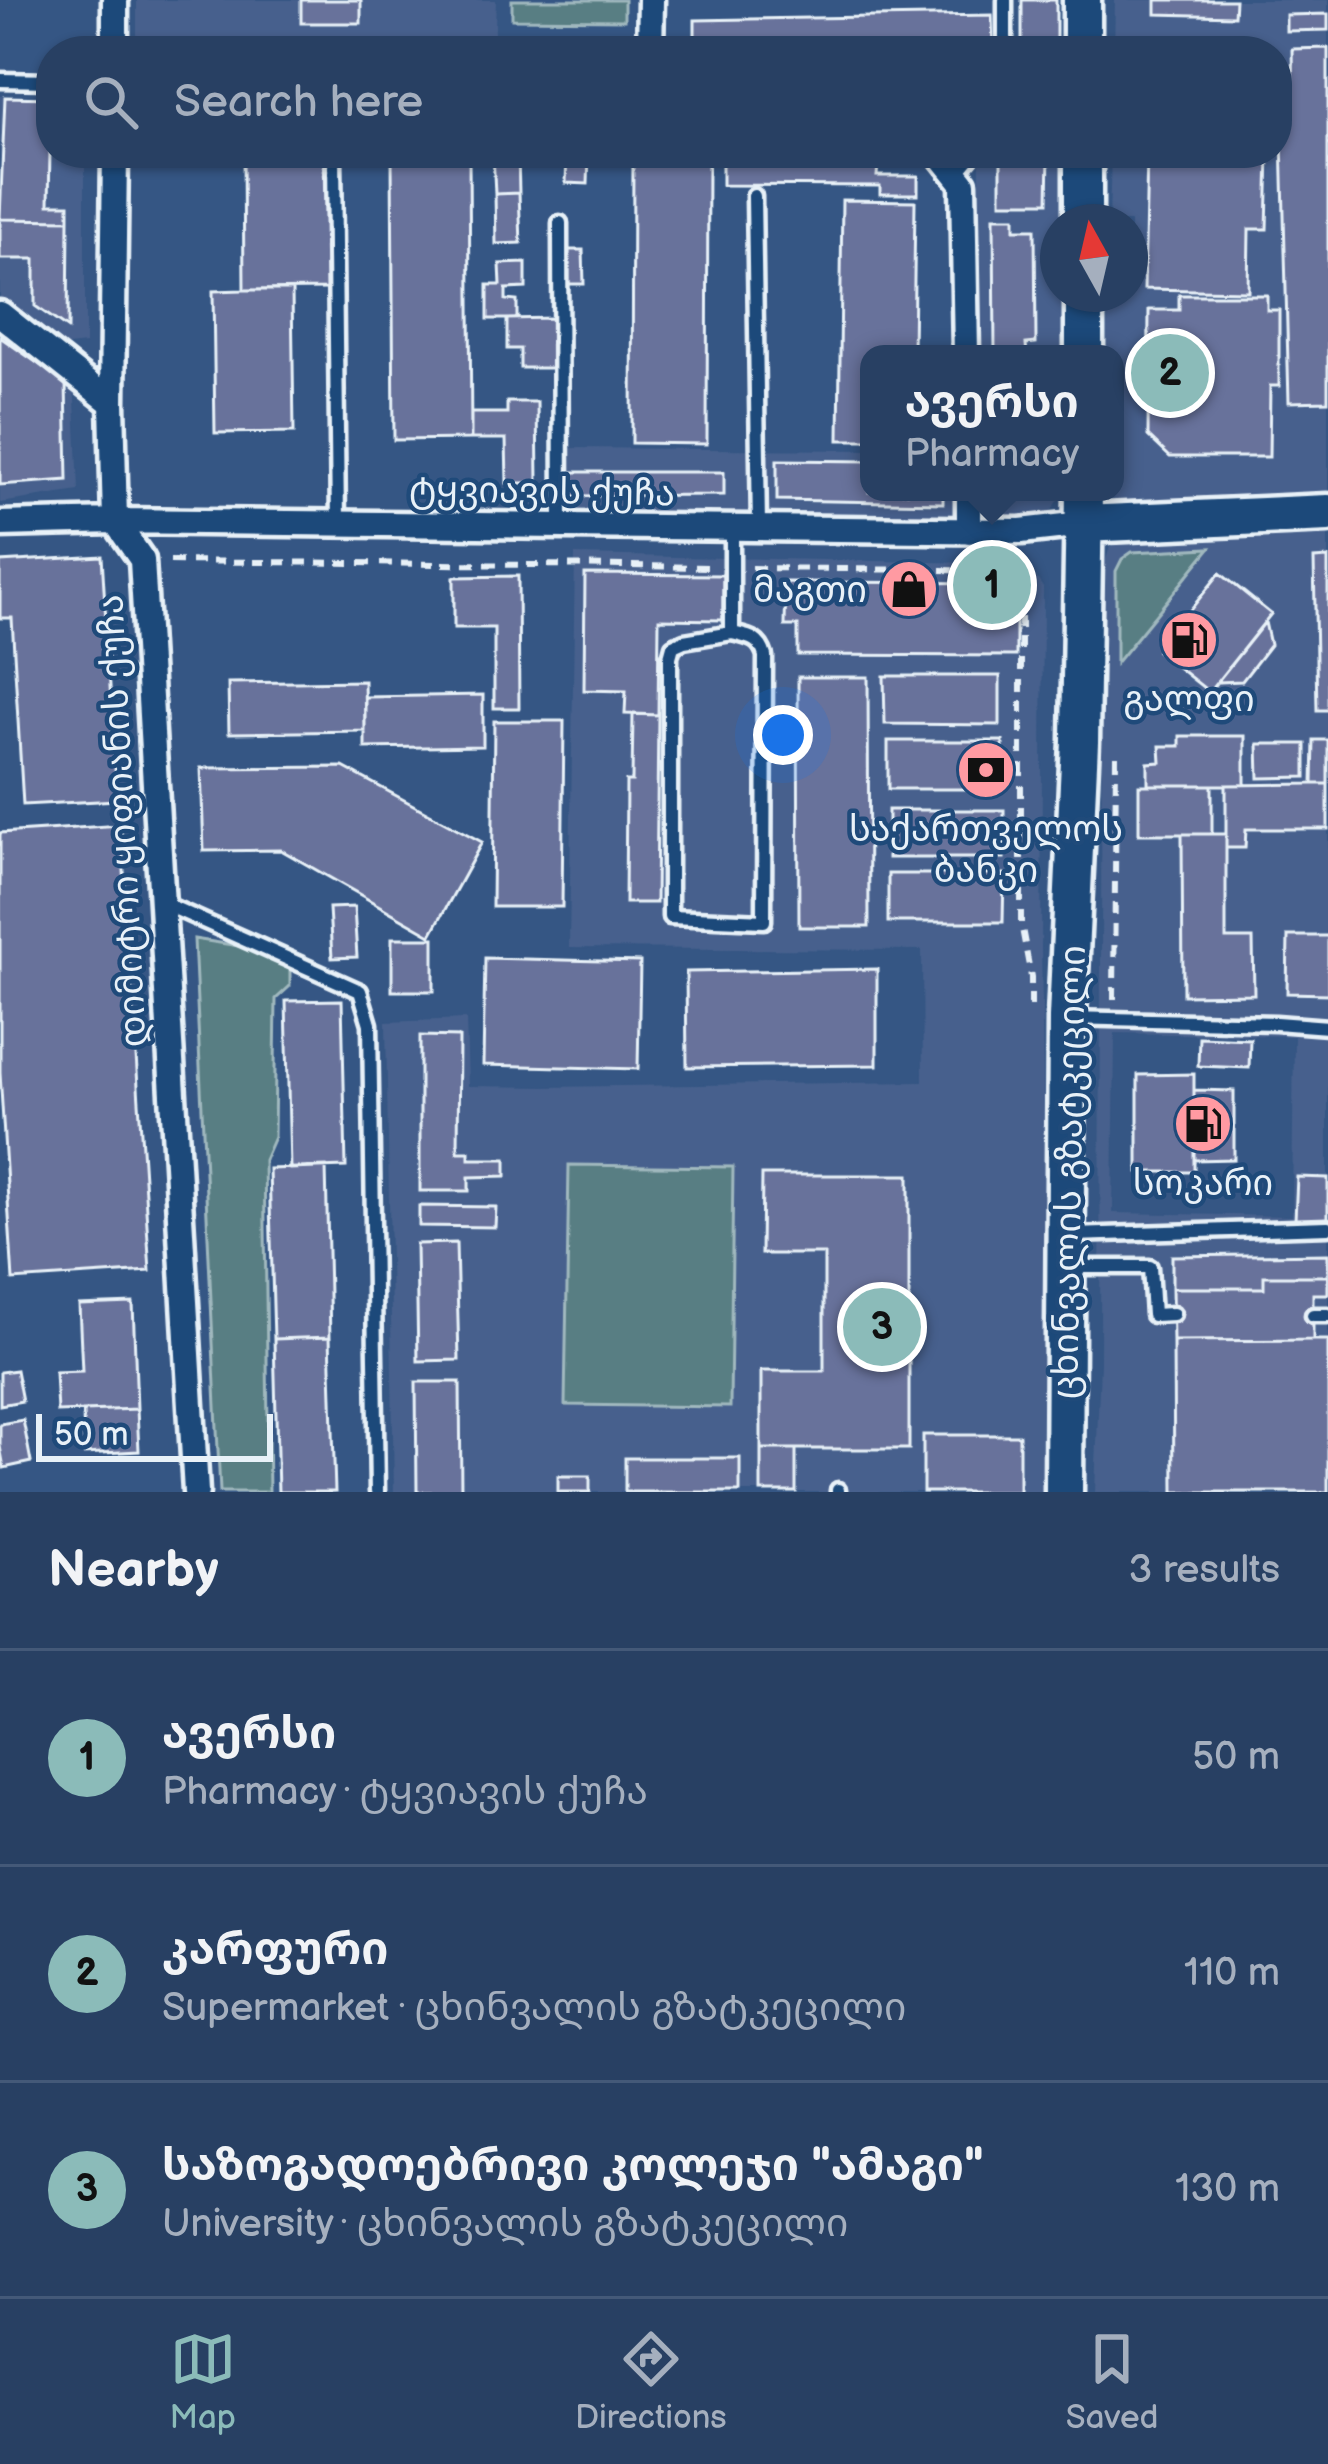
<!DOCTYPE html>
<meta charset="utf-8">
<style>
body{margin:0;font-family:"Balsamiq Sans","Noto Sans Georgian",sans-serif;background:#344b6c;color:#f1f3f6}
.compass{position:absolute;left:1040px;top:204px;width:108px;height:108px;border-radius:50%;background:#284063;box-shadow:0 3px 9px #0004;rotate:352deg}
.scale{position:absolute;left:36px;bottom:30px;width:237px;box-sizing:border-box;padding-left:12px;border:6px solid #e8f1f8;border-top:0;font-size:33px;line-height:42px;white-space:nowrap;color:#e8f1f8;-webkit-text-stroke:9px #1f4a7a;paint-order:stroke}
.you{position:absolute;left:783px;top:735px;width:42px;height:42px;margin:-30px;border:9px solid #fff;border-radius:50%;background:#1a73e8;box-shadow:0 0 0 18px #1a73e833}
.badge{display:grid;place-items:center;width:78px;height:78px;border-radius:50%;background:#8bbbb9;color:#111;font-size:39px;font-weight:700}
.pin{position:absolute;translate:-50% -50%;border:6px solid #fff;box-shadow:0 3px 12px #0006}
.popup{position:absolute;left:860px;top:345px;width:264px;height:156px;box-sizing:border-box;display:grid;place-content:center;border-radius:24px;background:#284063;filter:drop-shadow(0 3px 9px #0005);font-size:39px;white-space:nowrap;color:#a5afbe}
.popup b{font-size:45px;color:#f1f3f6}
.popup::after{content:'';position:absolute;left:50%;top:100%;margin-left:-24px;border:24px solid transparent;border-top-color:#284063}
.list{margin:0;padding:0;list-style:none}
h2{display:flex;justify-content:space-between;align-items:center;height:156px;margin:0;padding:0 48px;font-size:51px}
h2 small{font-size:39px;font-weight:400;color:#a5afbe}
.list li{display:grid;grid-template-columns:78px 1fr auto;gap:36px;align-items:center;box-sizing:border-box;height:216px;padding:0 48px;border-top:3px solid #445978}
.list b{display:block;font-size:45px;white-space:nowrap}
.list p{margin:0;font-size:39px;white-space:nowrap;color:#a5afbe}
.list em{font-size:39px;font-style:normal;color:#a5afbe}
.icon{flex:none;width:66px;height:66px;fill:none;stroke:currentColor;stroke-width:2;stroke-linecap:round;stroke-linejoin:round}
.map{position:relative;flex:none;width:1328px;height:1492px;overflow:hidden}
.search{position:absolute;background:#284063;box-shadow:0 3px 9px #0004;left:36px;right:36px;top:36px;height:132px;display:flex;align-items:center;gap:30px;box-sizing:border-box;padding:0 42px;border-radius:48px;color:#a5afbe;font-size:45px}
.sheet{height:804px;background:#284063}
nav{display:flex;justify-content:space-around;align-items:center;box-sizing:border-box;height:168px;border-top:3px solid #445978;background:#284063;font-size:33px;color:#a5afbe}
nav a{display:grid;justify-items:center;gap:6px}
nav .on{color:#8bbbb9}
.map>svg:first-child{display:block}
</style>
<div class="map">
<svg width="1328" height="1492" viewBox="0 0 1328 1492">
<rect width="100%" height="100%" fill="#355684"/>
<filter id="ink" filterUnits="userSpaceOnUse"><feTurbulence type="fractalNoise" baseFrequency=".00833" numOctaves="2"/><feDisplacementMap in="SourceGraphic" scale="24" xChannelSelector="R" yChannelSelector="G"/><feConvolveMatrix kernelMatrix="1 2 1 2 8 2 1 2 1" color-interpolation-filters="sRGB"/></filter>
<g filter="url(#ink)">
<!-- built -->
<path fill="#47618d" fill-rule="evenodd" d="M137,0h359l-2,51h-357z
M1115,0h213v495l-213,7 -5,-10h5v-138h-9l2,-60h22v-72h-21l2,-69h166v-102h-163z
M0,96h51v57h34v191l-25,3 -60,-48z
M983,153h87l-1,69h-11v72h10l-1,60h-88l1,-199z
M0,323l74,56 5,112 -79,12z
M565,448l304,2v42h195l-18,27 -481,-7z
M1328,529v963h-233l5,-128 2,-792 8,-25 28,-10zM1115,1033l179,3 -2,180 -179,-3z
M575,555l453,9 15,24 -2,362 9,542h-656l-8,-470 80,-3 2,67 75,1 380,-5 -1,-132 -353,-2z"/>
<!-- green -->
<path fill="#597e83" stroke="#a0b8be" stroke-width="3" d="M512,0h112v20l-112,-1z
M1210,548l-94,115v-92l6,-12 10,-7z
M194,939l45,7 51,20v20l-14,13 -2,138 -10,23 5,332h-49z
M569,1165l164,2 -3,240 -165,-2z"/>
<!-- building -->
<path fill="#68729b" stroke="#e8f1f8" stroke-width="3" d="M301,0h60v23h-60z
M1022,0h34v51h-34z
M1156,0h79l-1,16 -78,-2z
M1328,14v16l-42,1v-16z
M992,15l1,36h-298v-31z
M1158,42l92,3v6h-92z
M1328,48v353l-39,1 -8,-300h12l-1,-53z
M5,97l46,1 -2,106h20v16l-69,-1z
M243,153h81l2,136 -82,1z
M493,153h25l1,40 -24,1z
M567,153h22l-1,31 -22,-1z
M633,153h75l-1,291 -75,-1z
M1001,153h48l-1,49h-47z
M1147,153h122l-2,76h-18l-1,62 -104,-2z
M392,158h77l2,281 -77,1z
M722,162l156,1 -1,13h41v18h-38v-8l-158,-1z
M519,193l2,50 -25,1 -1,-50z
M842,200l73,1 -2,153h-44v86h-30z
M994,217h21v12h20l1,114 -10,1 1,10h-32z
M0,219l69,1 -1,109 -33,-23v-47h-35z
M567,250h16l1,34h-17z
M526,263v25l-20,1v11l11,1v18h-29v-34h13l-1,-21z
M244,290h48l2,142 -79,1 -2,-142z
M1179,295h88v15h12v76h-9l-1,71h-99l-22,-21 1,-126h30z
M552,318l1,50h-33v-19h-13v-30z
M0,337l66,46 2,97 -68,5z
M507,402h30l1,81h-31l-1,-44h-35v-26h36z
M777,460l92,1v31h74v11l-166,-3z
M572,472h152v23l-152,1z
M102,556l15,244 -94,5 -11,-187h-12v-56z
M1328,558v152h-11l-3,-151z
M1220,573l51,41 -62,78 -52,-41z
M585,574l138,1v45l-64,-1 -1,96 -33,-1 1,-23 -42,-1z
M518,576l1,132h-25v-80h-40v-51z
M786,582l230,1v73l-218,-1v-29h-13z
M1265,622l5,23 -28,36 -25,1z
M884,676h116v49l-115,-1z
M798,677h70l1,250h-70z
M364,681l1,50 -136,2 -1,-50z
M483,695v51l-118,2v-51z
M633,714l25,1 -2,188h-31l1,-122h6z
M494,721h70l-2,186h-70z
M1180,736h65v49h-97v-22l13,-1 -1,-16h20z
M1314,740h14v44h-15z
M888,741h115v48h-115z
M1258,744h48v33l-47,1z
M343,767l139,75 -51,93 -150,-85 -77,1 -3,-83z
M1313,784h15v45h-82l-1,19h-19v-63z
M1139,785h73v49h-73z
M888,810h116v48h-116z
M121,825l29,446 -137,9 -13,-207v-240z
M1182,834h44v105h27l1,55 -71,1z
M888,874h116l-1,48h-115z
M354,907l3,50 -25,1 -3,-50z
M1288,936h40v58l-41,-1z
M392,938h42v53h-42z
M485,958l155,4 -2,107 -155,-4z
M877,969v96l-190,2 -1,-95z
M342,1000l4,167 -56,2 -4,-168z
M420,1036l39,1 -1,115h11v7h37v17l-37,1v14h-49z
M1199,1037l51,2 -1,29 -51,-2z
M1194,1074v98h-56v-97z
M1194,1090l40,1v68l-40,1z
M326,1167l4,170 -56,2 -5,-170z
M762,1175h147v274h-148v-78h63v-117h-63z
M1297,1177l31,1v43l-33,-1z
M419,1206l77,1 -1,20 -76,-1z
M456,1243l3,117 -41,1 -2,-117z
M1328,1254v22h-64v12h-92v-32z
M1264,1276h64v18h-15v46l-140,1 -1,-53h92z
M133,1303l4,106 -80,3 -2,-40 27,-1 -3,-66z
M330,1337l5,155h-57l-4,-153z
M1313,1340h15v152h-154l-1,-151z
M16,1370l6,31 -22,4v-33z
M416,1382h44l1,110h-44z
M137,1409l2,42 -55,3 -1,-43z
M23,1420l8,42 -27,6 -4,-22v-22z
M923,1435h96v57h-96z
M761,1449h35v43h-35z
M625,1458h115v34h-115z
M558,1476h32v16h-32z"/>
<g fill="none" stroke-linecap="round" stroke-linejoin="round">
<defs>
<path id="lane" d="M1005,0v51
M0,80l51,1
M334,156l4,367
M957,173l17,-20
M754,196l5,331
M560,223l1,302
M732,633c17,4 28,5 33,23l-1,265 -94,-4v-260l3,-11 11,-5z
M732,633v-105
M163,903l197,88 10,33 7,468
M1068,1018l208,5 52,4
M1073,1235l255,-8
M1072,1267h78l3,48 20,-1
M1313,1315h15
M838,1492v-2"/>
<path id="street" d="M115,51v-51
M650,51l1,-51
M115,153l-3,250 3,118 27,39 54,932
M939,153l24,30 3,171
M0,314l112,89
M969,492v39
M0,524l115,-3 906,10 62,-7"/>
<path id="secondary" d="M1082,0v51
M1083,153v69
M1084,294v60
M1083,524l245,-11
M1064,1492l3,-474 13,-276 4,-250"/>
</defs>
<!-- lane casing -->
<use href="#lane" stroke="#e8f1f8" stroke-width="21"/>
<!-- street casing -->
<use href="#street" stroke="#e8f1f8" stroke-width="33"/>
<!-- secondary casing -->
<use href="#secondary" stroke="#e8f1f8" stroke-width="45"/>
<!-- path -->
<path stroke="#e8f1f8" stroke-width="6" stroke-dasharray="12 9" stroke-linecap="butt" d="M170,561l545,6
M752,568l269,3v352l10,54v31
M1114,999l2,-244"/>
<!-- lane -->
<use href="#lane" stroke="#1f4a7a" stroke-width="12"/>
<!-- street -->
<use href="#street" stroke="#1f4a7a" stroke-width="24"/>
<!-- secondary -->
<use href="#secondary" stroke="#1f4a7a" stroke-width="36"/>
</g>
</g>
<!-- icons -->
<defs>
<symbol id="shop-disc" viewBox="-11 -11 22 22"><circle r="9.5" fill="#ff9aa2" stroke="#1f4a7a"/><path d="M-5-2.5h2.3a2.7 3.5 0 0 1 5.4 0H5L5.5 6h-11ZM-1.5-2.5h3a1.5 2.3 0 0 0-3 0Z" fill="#111"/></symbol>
<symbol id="fuel-disc" viewBox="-11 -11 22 22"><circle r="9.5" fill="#ff9aa2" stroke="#1f4a7a"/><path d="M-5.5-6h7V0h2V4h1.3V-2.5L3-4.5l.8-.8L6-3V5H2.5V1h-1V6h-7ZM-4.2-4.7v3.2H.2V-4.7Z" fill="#111"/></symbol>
<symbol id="bank-disc" viewBox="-11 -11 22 22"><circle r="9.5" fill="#ff9aa2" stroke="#1f4a7a"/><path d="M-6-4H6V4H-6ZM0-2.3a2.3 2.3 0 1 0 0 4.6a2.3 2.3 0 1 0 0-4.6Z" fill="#111"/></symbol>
</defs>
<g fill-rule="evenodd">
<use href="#shop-disc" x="876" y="556" width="66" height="66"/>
<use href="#fuel-disc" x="1156" y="607" width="66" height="66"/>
<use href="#bank-disc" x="953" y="737" width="66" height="66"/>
<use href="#fuel-disc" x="1170" y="1091" width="66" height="66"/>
</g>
<g text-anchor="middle" stroke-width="9" stroke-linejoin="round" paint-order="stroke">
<!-- street labels -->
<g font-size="36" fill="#e8f1f8" stroke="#1f4a7a">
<text transform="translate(542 490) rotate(1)" y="13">ტყვიავის ქუჩა</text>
<text transform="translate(121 821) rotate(-93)" y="13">დიმიტრი ყიფიანის ქუჩა</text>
<text transform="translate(1068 1172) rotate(-89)" y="13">ცხინვალის გზატკეცილი</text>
</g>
<!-- poi labels -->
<g font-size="36" fill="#e8f1f8" stroke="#1f4a7a">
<text x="867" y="602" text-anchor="end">მაგთი</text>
<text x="1189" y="711">გალფი</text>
<text x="986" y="841">საქართველოს<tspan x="986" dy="41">ბანკი</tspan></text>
<text x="1203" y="1195">სოკარი</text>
</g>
</g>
</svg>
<svg class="compass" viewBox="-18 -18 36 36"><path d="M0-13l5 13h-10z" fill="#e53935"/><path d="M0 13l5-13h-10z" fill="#a5afbe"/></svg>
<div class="scale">50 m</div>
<div class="you"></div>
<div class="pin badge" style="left:992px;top:585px">1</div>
<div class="popup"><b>ავერსი</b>Pharmacy</div>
<div class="pin badge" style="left:1170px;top:373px">2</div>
<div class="pin badge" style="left:882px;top:1327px">3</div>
<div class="search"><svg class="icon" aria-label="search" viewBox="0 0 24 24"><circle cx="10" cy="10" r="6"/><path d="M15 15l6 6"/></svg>Search here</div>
</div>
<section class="sheet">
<h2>Nearby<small>3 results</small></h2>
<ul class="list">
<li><span class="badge">1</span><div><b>ავერსი</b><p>Pharmacy · ტყვიავის ქუჩა</p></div><em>50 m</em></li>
<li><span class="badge">2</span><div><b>კარფური</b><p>Supermarket · ცხინვალის გზატკეცილი</p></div><em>110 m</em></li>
<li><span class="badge">3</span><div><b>საზოგადოებრივი კოლეჯი &quot;ამაგი&quot;</b><p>University · ცხინვალის გზატკეცილი</p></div><em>130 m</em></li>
</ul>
</section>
<nav>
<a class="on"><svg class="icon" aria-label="map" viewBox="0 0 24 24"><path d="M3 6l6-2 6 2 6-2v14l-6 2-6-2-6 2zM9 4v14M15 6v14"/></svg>Map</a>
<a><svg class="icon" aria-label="directions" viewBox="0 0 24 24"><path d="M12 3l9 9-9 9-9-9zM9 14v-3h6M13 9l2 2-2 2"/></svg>Directions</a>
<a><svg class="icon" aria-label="saved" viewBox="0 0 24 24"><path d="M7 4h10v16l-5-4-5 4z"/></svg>Saved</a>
</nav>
